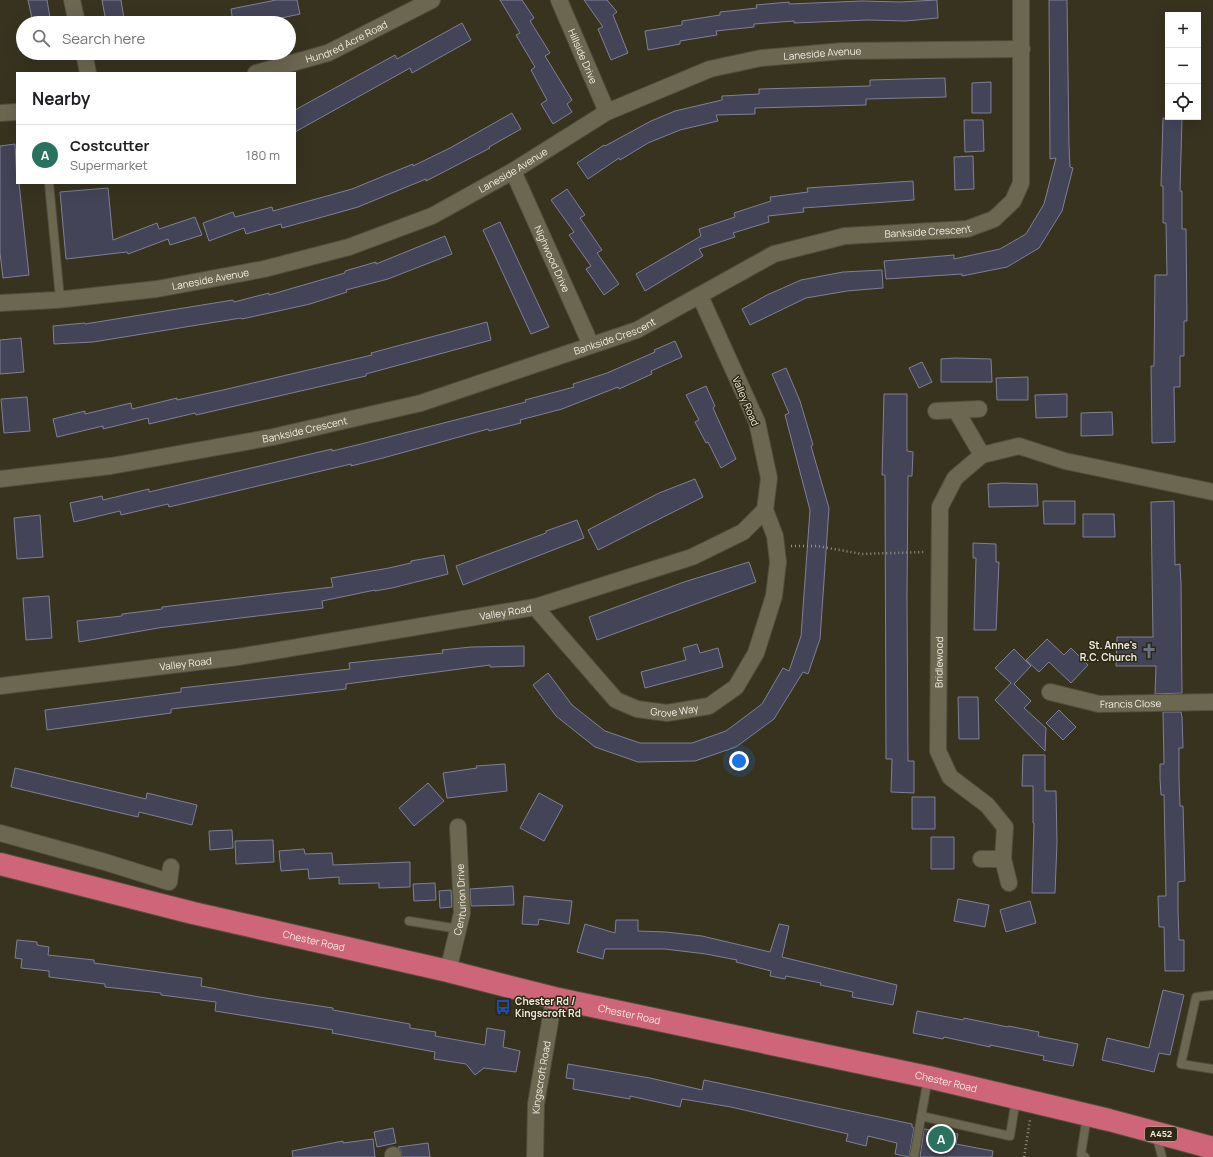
<!DOCTYPE html>
<meta charset="utf-8">
<style>
body{margin:0;font-family:Manrope,sans-serif;background:#f6f6f6;color:#202124}
.controls{position:absolute;right:12px;top:12px;display:grid;overflow:hidden;border-radius:0px;box-shadow:0 4px 16px #0002}
.controls button{width:36px;height:36px;display:grid;place-items:center;padding:0;border:0;border-bottom:1px solid #e0e0e0;background:#fff;color:#202124;font:20px sans-serif}
.you{position:absolute;left:739px;top:761px;width:14px;height:14px;margin:-10px;border:3px solid #fff;border-radius:50%;background:#1a73e8;box-shadow:0 0 0 6px #1a73e833}
.badge{display:grid;place-items:center;width:26px;height:26px;border-radius:50%;background:#29725f;color:#fff;font-size:13px;font-weight:700}
.pin{position:absolute;translate:-50% -50%;border:2px solid #fff;box-shadow:0 1px 4px #0006}
.list{margin:0;padding:0;list-style:none}
h2{display:flex;justify-content:space-between;align-items:center;height:52px;margin:0;padding:0 16px;font-size:17px}
h2 small{font-size:13px;font-weight:400;color:#757577}
.list li{display:grid;grid-template-columns:26px 1fr auto;gap:12px;align-items:center;box-sizing:border-box;height:60px;padding:0 16px;border-top:1px solid #e0e0e0}
.list b{display:block;font-size:15px;white-space:nowrap}
.list p{margin:0;font-size:13px;white-space:nowrap;color:#757577}
.list em{font-size:13px;font-style:normal;color:#757577}
.icon{flex:none;width:22px;height:22px;fill:none;stroke:currentColor;stroke-width:2;stroke-linecap:round;stroke-linejoin:round}
.map{position:relative;flex:none;width:1213px;height:1157px;overflow:hidden}
.search{position:absolute;background:#fff;box-shadow:0 4px 16px #0002;left:16px;top:16px;width:280px;height:44px;display:flex;align-items:center;gap:10px;box-sizing:border-box;padding:0 14px;border-radius:22px;color:#757577;font-size:15px}
.panel{position:absolute;background:#fff;box-shadow:0 4px 16px #0002;left:16px;top:72px;width:280px;height:112px;border-radius:0px}
.map>svg:first-child{display:block}
</style>
<div class="map">
<svg width="1213" height="1157" viewBox="0 0 1213 1157">
<rect width="100%" height="100%" fill="#37331f"/>
<!-- building -->
<path fill="#444458" stroke="#7f8096" d="M28,0h19l4,23h-18z
M102,0h19l3,19 -18,3z
M276,0h21l3,14 -42,9h-25l-2,-14z
M500,0h22l12,18 -4,3 20,32 -5,3 27,44 -5,4 5,8 -19,12 -12,-20 6,-4 -16,-30 4,-3 -19,-32 4,-2z
M584,0h23l10,12 -4,3 15,38 -17,7 -13,-31 5,-2z
M937,0l1,18 -32,3 -38,-1 -74,3v-2l-40,3v3l-38,4 1,4 -37,6v3l-32,6 -3,-19 37,-6v-4l38,-6v-3l37,-4 -1,-3 33,-3v2l73,-3 38,1z
M1049,0h18l2,145 1,22 3,1 -11,43 -23,37 -32,19 -45,9v-2l-76,5 -2,-18 70,-6v4l46,-10 26,-15 18,-30 12,-46 -6,1z
M462,23l9,17 -59,33 -2,-5 -115,64v-22l100,-55 2,4z
M945,78l1,19 -80,2v6l-111,3v6l-39,1 2,6 -38,9 -32,13 -28,17 -1,-2 -31,21 -11,-16 27,-18 1,1 46,-25 24,-10 47,-11v-4l37,-2v-5l111,-3v-6z
M991,82v31h-19v-30z
M512,113l9,16 -32,18 1,1 -64,33v-2l-68,28 -39,11 -37,10 -1,-4 -35,10 -2,-6 -35,13 -6,-18 30,-11 2,5 37,-10 1,4 79,-22 61,-25v2l37,-18z
M1163,118h19l-2,73h2v38h4l1,92h-3v35h-4v31h-6l1,55 -23,1 -1,-77h3l1,-91h12l-1,-52h-3v-37h-2z
M964,120h19l1,31 -19,1z
M15,144l2,39h2l10,92 -26,3 -3,-25v-107z
M973,156l1,33 -19,1 -1,-33z
M913,181l1,19 -111,8 1,4 -36,4 1,6 -36,11 2,4 -36,12 4,7 -58,35 -9,-17 65,-38 -2,-7 36,-12 -1,-4 37,-12 -1,-4 38,-5 -1,-4z
M108,188l5,52 44,-17 2,6 36,-12 7,18 -32,10 -2,-6 -40,15 -1,-2 -61,7 -6,-67z
M567,189l18,26 -5,3 22,32 -5,3 22,31 -15,11 -18,-26 5,-3 -22,-31 5,-3 -23,-32z
M500,222l49,105 -18,7 -48,-104z
M445,236l7,18 -64,25 -42,11 1,2 -37,12 -68,15 -1,-1 -148,24 -39,2 -1,-18 32,-3v1l148,-24 1,2 35,-9v2l76,-22v-2l31,-9v2z
M882,270l1,18 -36,3 -41,7 -56,27 -8,-16 25,-14 34,-15 42,-8z
M487,322l4,18 -125,34v2l-170,39 -1,-2 -46,11 -1,-6 -45,11v-3l-46,11 -4,-18 32,-8v3l46,-11 1,6 45,-11v2l46,-10 149,-35 -1,-2z
M21,338l3,34 -24,2v-34z
M675,341l7,16 -31,14 1,3 -33,15 -1,-2 -56,22 -42,11 1,3 -32,8 -1,-2 -105,29 -32,8v-2l-182,43 -1,-3 -47,11 -1,-4 -46,11 -4,-19 32,-7 1,4 46,-11v3l183,-43v2l29,-7 165,-42 -1,-2 49,-13 -1,-3 34,-11 48,-21 -1,-2z
M955,358l36,1 1,23h-51v-23z
M922,362l10,20 -13,6 -10,-20z
M786,368l14,33 13,44 -2,1 18,62 -9,131 -12,35 -5,-2 -29,47 -38,28 -41,14 -57,1 -43,-15 -39,-31 -23,-31 15,-12 24,32 33,26 35,12h52l34,-12 36,-27 21,-36 6,3 12,-35 9,-126 -25,-95 4,-2 -17,-39z
M1028,377v23h-31l-1,-22z
M706,386l9,20 -2,2 23,51 -15,9 -13,-26 -2,1 -11,-21 4,-2 -13,-25z
M884,394h23v57l6,1 -1,24h-4l-1,120 1,165h6v32l-23,-1 1,-33h-6l-1,-284h-3z
M1067,394v23l-31,1 -1,-23z
M27,397l3,34 -26,2 -3,-34z
M1112,412l1,23 -32,1v-23z
M695,479l8,18 -105,53 -10,-20 71,-37z
M1003,483l34,1 1,22 -49,1 -1,-23z
M1043,501h32v23h-31z
M1174,501l1,64 5,-1 1,20 1,109 -27,1 1,-28h-40l1,-29h36l-2,-135z
M1083,514h31l1,23h-32z
M40,515l3,42 -26,2 -3,-41z
M577,520l7,18 -121,47 -7,-19 90,-33v-2z
M973,543l23,1v18h3l-3,68h-22l2,-72h-3z
M444,555l4,19 -56,14 -17,3v-1l-53,11 1,7 -165,20 -79,14 -2,-21 45,-5v-2l40,-5v-2l171,-20 -2,-9 58,-10 22,-5v-2z
M749,562l7,20 -159,58 -8,-23 95,-35z
M49,596l3,42 -26,2 -3,-42z
M1047,639l17,16 7,-7 17,17 -17,18 -22,-21 -10,10 -13,-12z
M697,644l3,9 18,-5 5,19 -78,21 -4,-16 45,-12 -3,-12z
M524,646v20l-34,1v-2l-144,19v5l-175,20v4l-124,17 -2,-20 136,-18v-4l169,-19 -1,-6 94,-10 -1,-3 29,-3z
M1014,649l17,17 -17,18 17,17 -7,7 22,20 -1,23 -50,-51 16,-17 -16,-15z
M958,697h20l1,42h-20z
M1059,710l17,17 -13,13 -17,-17z
M1163,712h18l1,5 1,31h-4v31l1,27h3l2,75 -7,1v29l1,29h5v31h-19l-1,-44h-5l-1,-31h8l-2,-101h-3l-1,-16v-15h4z
M1023,755h22v36h11l1,51 -2,51h-23l2,-70h-1v-37h-11z
M505,764l2,27 -60,7 -4,-25 34,-5 -1,-2z
M15,768l131,31 1,-6 50,12 -5,20 -53,-13 -1,5 -127,-30z
M428,783l16,18 -30,25 -15,-18z
M539,793l24,13 -19,35 -24,-13z
M912,797h23v32h-23z
M232,830l1,18 -23,2 -1,-19z
M931,837h23v32h-23z
M273,840l1,22 -38,2 -1,-23z
M304,849l1,5 27,-1 1,12 77,-3v25l-31,1v-5l-40,1v-7l-30,2 -1,-10 -27,2 -2,-20z
M435,883l1,17 -22,1 -1,-17z
M513,886l1,19 -43,1 -1,-17z
M451,890l1,17 -12,1 -1,-17z
M524,896l48,5 -3,23 -30,-5 -1,6 -16,-1z
M958,899l31,6 -4,22 -31,-6z
M1030,901l6,22 -30,9 -6,-22z
M616,920h22v11l28,1 36,4 68,16 9,-28 10,2 -7,31 115,28 -4,20 -41,-8 1,-5 -33,-7 1,-2 -35,-7 -1,3 -15,-3 1,-5 -35,-9 1,-2 -31,-6 -41,-5h-60l-2,10 -26,-7 8,-28 30,9z
M17,940l20,2v3l12,2 -1,8 46,5v3l108,15 -1,8 58,11 74,11v2l77,14v4l26,4 -1,4 50,9 2,-17 18,3 -2,16 17,4 -4,21 -32,-4 -9,7 -9,-11 -32,-5 1,-7 -103,-19 1,-3 -118,-19 1,-9 -55,-7v-2l-56,-6v-3l-56,-7v-6l-28,-3 1,-9 -7,-1z
M1163,990l21,5 -14,60 -11,-2 -5,19 -52,-12 5,-22 42,10z
M917,1011l46,9 1,-2 44,9v-1l31,6 -1,4 40,8 -5,22 -30,-6 1,-4 -54,-11v2l-46,-10 -1,2 -30,-6z
M568,1064l82,14 52,12 2,-10 208,44v3l2,1 -5,29 -14,-3 2,-11 -29,-7 -2,10 -20,-5 2,-7 -117,-27 -49,-8 -2,8 -50,-11v3l-57,-10 1,-10 -8,-1z
M393,1128l3,15 -19,4 -3,-15z
M924,1129l34,5 -2,10 37,7 -1,6h-72z
M373,1139l2,18h-82l-1,-6 51,-10v2z
M428,1143l2,14h-28l-1,-6 -3,-4z"/>
<g fill="none" stroke-linecap="round" stroke-linejoin="round">
<defs>
<path id="lane" d="M49,183l11,116
M409,921l50,8
M1213,995l-17,2 -15,67 32,5
M921,1116l89,20 6,-37
M1156,1134l6,23
M914,1157l14,-79
M1085,1157l-4,-3 6,-38"/>
<g id="street">
<path d="M72,0l5,23"/>
<path id="s1" d="M559,0l48,112"/>
<path d="M84,53l4,20"/>
<path id="s2" d="M256,73l72,-20 104,-53"/>
<path d="M0,113l17,-1"/>
<path id="s3" d="M513,171l78,174"/>
<path id="s4" d="M0,303l56,-3 101,-11 107,-20 85,-22 83,-31 81,-45 94,-59 103,-43 51,-11 82,-7 179,-2"/>
<path d="M936,411l43,-2"/>
<path d="M957,412l25,43"/>
<path id="s5" d="M0,479l111,-13 162,-29 148,-34 216,-73 137,-76 71,-18 122,-7 27,-10 19,-18 8,-18v-183"/>
<path id="s6" d="M535,607l81,93 21,9 30,4 42,-7 27,-19 20,-34 18,-57 4,-34 -3,-26 -10,-26"/>
<path id="s7" d="M0,686l238,-29 297,-50 157,-50 51,-25 22,-22 4,-32 -12,-56 -57,-126"/>
<path id="s8" d="M1050,692l49,12 114,-2"/>
<path d="M0,833l105,29 64,20 2,-15"/>
<path d="M981,859h22"/>
<path id="s9" d="M1009,883l-6,-24 2,-32 -18,-22 -37,-28 -12,-26 2,-244 15,-29 27,-23 37,-9 46,15 148,31"/>
<path id="s10" d="M448,971l14,-58 -4,-86"/>
<path d="M393,1157v-2"/>
<path id="s11" d="M535,1157l1,-53 18,-106"/>
</g>
<g id="highway">
<path id="s12" d="M0,864l193,49 255,58 106,27 374,79 181,43 104,28"/>
</g>
</defs>
<!-- lane casing -->
<use href="#lane" stroke="#514e3c" stroke-width="10"/>
<!-- street casing -->
<use href="#street" stroke="#514e3c" stroke-width="18"/>
<!-- highway casing -->
<use href="#highway" stroke="#514e3c" stroke-width="24"/>
<!-- path -->
<path stroke="#959282" stroke-width="2.5" stroke-dasharray="1 3" stroke-linecap="butt" d="M791,546h26l45,8 63,-2
M1024,1157l6,-37"/>
<!-- lane -->
<use href="#lane" stroke="#6b6751" stroke-width="8"/>
<!-- street -->
<use href="#street" stroke="#6b6751" stroke-width="16"/>
<!-- highway -->
<use href="#highway" stroke="#cf6579" stroke-width="22"/>
</g>
<!-- icons -->
<defs>
<symbol id="church-bare" viewBox="-9 -9 18 18"><path d="M-1.2-6h2.4v3.5h3.3v2.4h-3.3V6h-2.4V-.1h-3.3v-2.4h3.3Z" fill="#6b7280" stroke="#2d2915" stroke-width="2.5" paint-order="stroke"/></symbol>
<symbol id="bus-bare" viewBox="-9 -9 18 18"><path d="M-5-6H5V4H4V6H2V4H-2V6H-4V4H-5ZM-3.5-4V0h7V-4ZM-3.5 1.2v1.5H-2V1.2ZM2 1.2v1.5H3.5V1.2Z" fill="#1a4fb4" stroke="#2d2915" stroke-width="2.5" paint-order="stroke"/></symbol>
</defs>
<g fill-rule="evenodd">
<use href="#church-bare" x="1138" y="640" width="22" height="22"/>
<use href="#bus-bare" x="492" y="996" width="22" height="22"/>
</g>
<g text-anchor="middle" stroke-width="3" stroke-linejoin="round" paint-order="stroke">
<!-- shield labels -->
<rect fill="#2d2915" stroke="#b6b3a4" stroke-width="1" x="1145" y="1127" width="32" height="14" rx="3"/>
<g font-size="9" font-weight="bold" fill="#f1eee2">
<text x="1161" y="1137">A452</text>
</g>
<!-- street labels -->
<g font-size="10" fill="#f1eee2" stroke="#2d2915">
<text dy="4" stroke="none"><textPath href="#s2" startOffset="96">Hundred Acre Road</textPath></text>
<text dy="4" stroke="none"><textPath href="#s4" startOffset="872">Laneside Avenue</textPath></text>
<text dy="4" stroke="none"><textPath href="#s1" startOffset="61">Hillside Drive</textPath></text>
<text dy="4" stroke="none"><textPath href="#s4" startOffset="536">Laneside Avenue</textPath></text>
<text dy="4" stroke="none"><textPath href="#s5" startOffset="969">Bankside Crescent</textPath></text>
<text dy="4" stroke="none"><textPath href="#s3" startOffset="96">Nighwood Drive</textPath></text>
<text dy="4" stroke="none"><textPath href="#s4" startOffset="212">Laneside Avenue</textPath></text>
<text dy="4" stroke="none"><textPath href="#s5" startOffset="633">Bankside Crescent</textPath></text>
<text transform="translate(746 401) rotate(67)" y="4">Valley Road</text>
<text dy="4" stroke="none"><textPath href="#s5" startOffset="309">Bankside Crescent</textPath></text>
<text dy="4" stroke="none"><textPath href="#s7" startOffset="511">Valley Road</textPath></text>
<text dy="4" stroke="none"><textPath href="#s7" startOffset="187">Valley Road</textPath></text>
<text dy="4" stroke="none"><textPath href="#s9" startOffset="249">Bridlewood</textPath></text>
<text dy="4" stroke="none"><textPath href="#s8" startOffset="82">Francis Close</textPath></text>
<text dy="4" stroke="none"><textPath href="#s6" startOffset="184">Grove Way</textPath></text>
<text dy="4" stroke="none"><textPath href="#s10" startOffset="73">Centurion Drive</textPath></text>
<text dy="4" stroke="none"><textPath href="#s12" startOffset="323">Chester Road</textPath></text>
<text dy="4" stroke="none"><textPath href="#s12" startOffset="647">Chester Road</textPath></text>
<text dy="4" stroke="none"><textPath href="#s11" startOffset="80">Kingscroft Road</textPath></text>
<text dy="4" stroke="none"><textPath href="#s12" startOffset="971">Chester Road</textPath></text>
</g>
<!-- poi labels -->
<g font-size="10" font-weight="bold" fill="#f1eee2" stroke="#2d2915" text-anchor="end">
<text x="1137" y="649">St. Anne's<tspan x="1137" dy="12">R.C. Church</tspan></text>
<text x="515" y="1005" text-anchor="start">Chester Rd /<tspan x="515" dy="12">Kingscroft Rd</tspan></text>
</g>
</g>
</svg>
<div class="controls">
<button>+</button>
<button>−</button>
<button><svg class="icon" aria-label="locate" viewBox="0 0 24 24"><circle cx="12" cy="12" r="6"/><path d="M12 2v4M12 18v4M2 12h4M18 12h4"/></svg></button>
</div>
<div class="you"></div>
<div class="pin badge" style="left:941px;top:1139px">A</div>
<div class="search"><svg class="icon" aria-label="search" viewBox="0 0 24 24"><circle cx="10" cy="10" r="6"/><path d="M15 15l6 6"/></svg>Search here</div>
<section class="panel">
<h2>Nearby<small></small></h2>
<ul class="list">
<li><span class="badge">A</span><div><b>Costcutter</b><p>Supermarket</p></div><em>180 m</em></li>
</ul>
</section>
</div>
